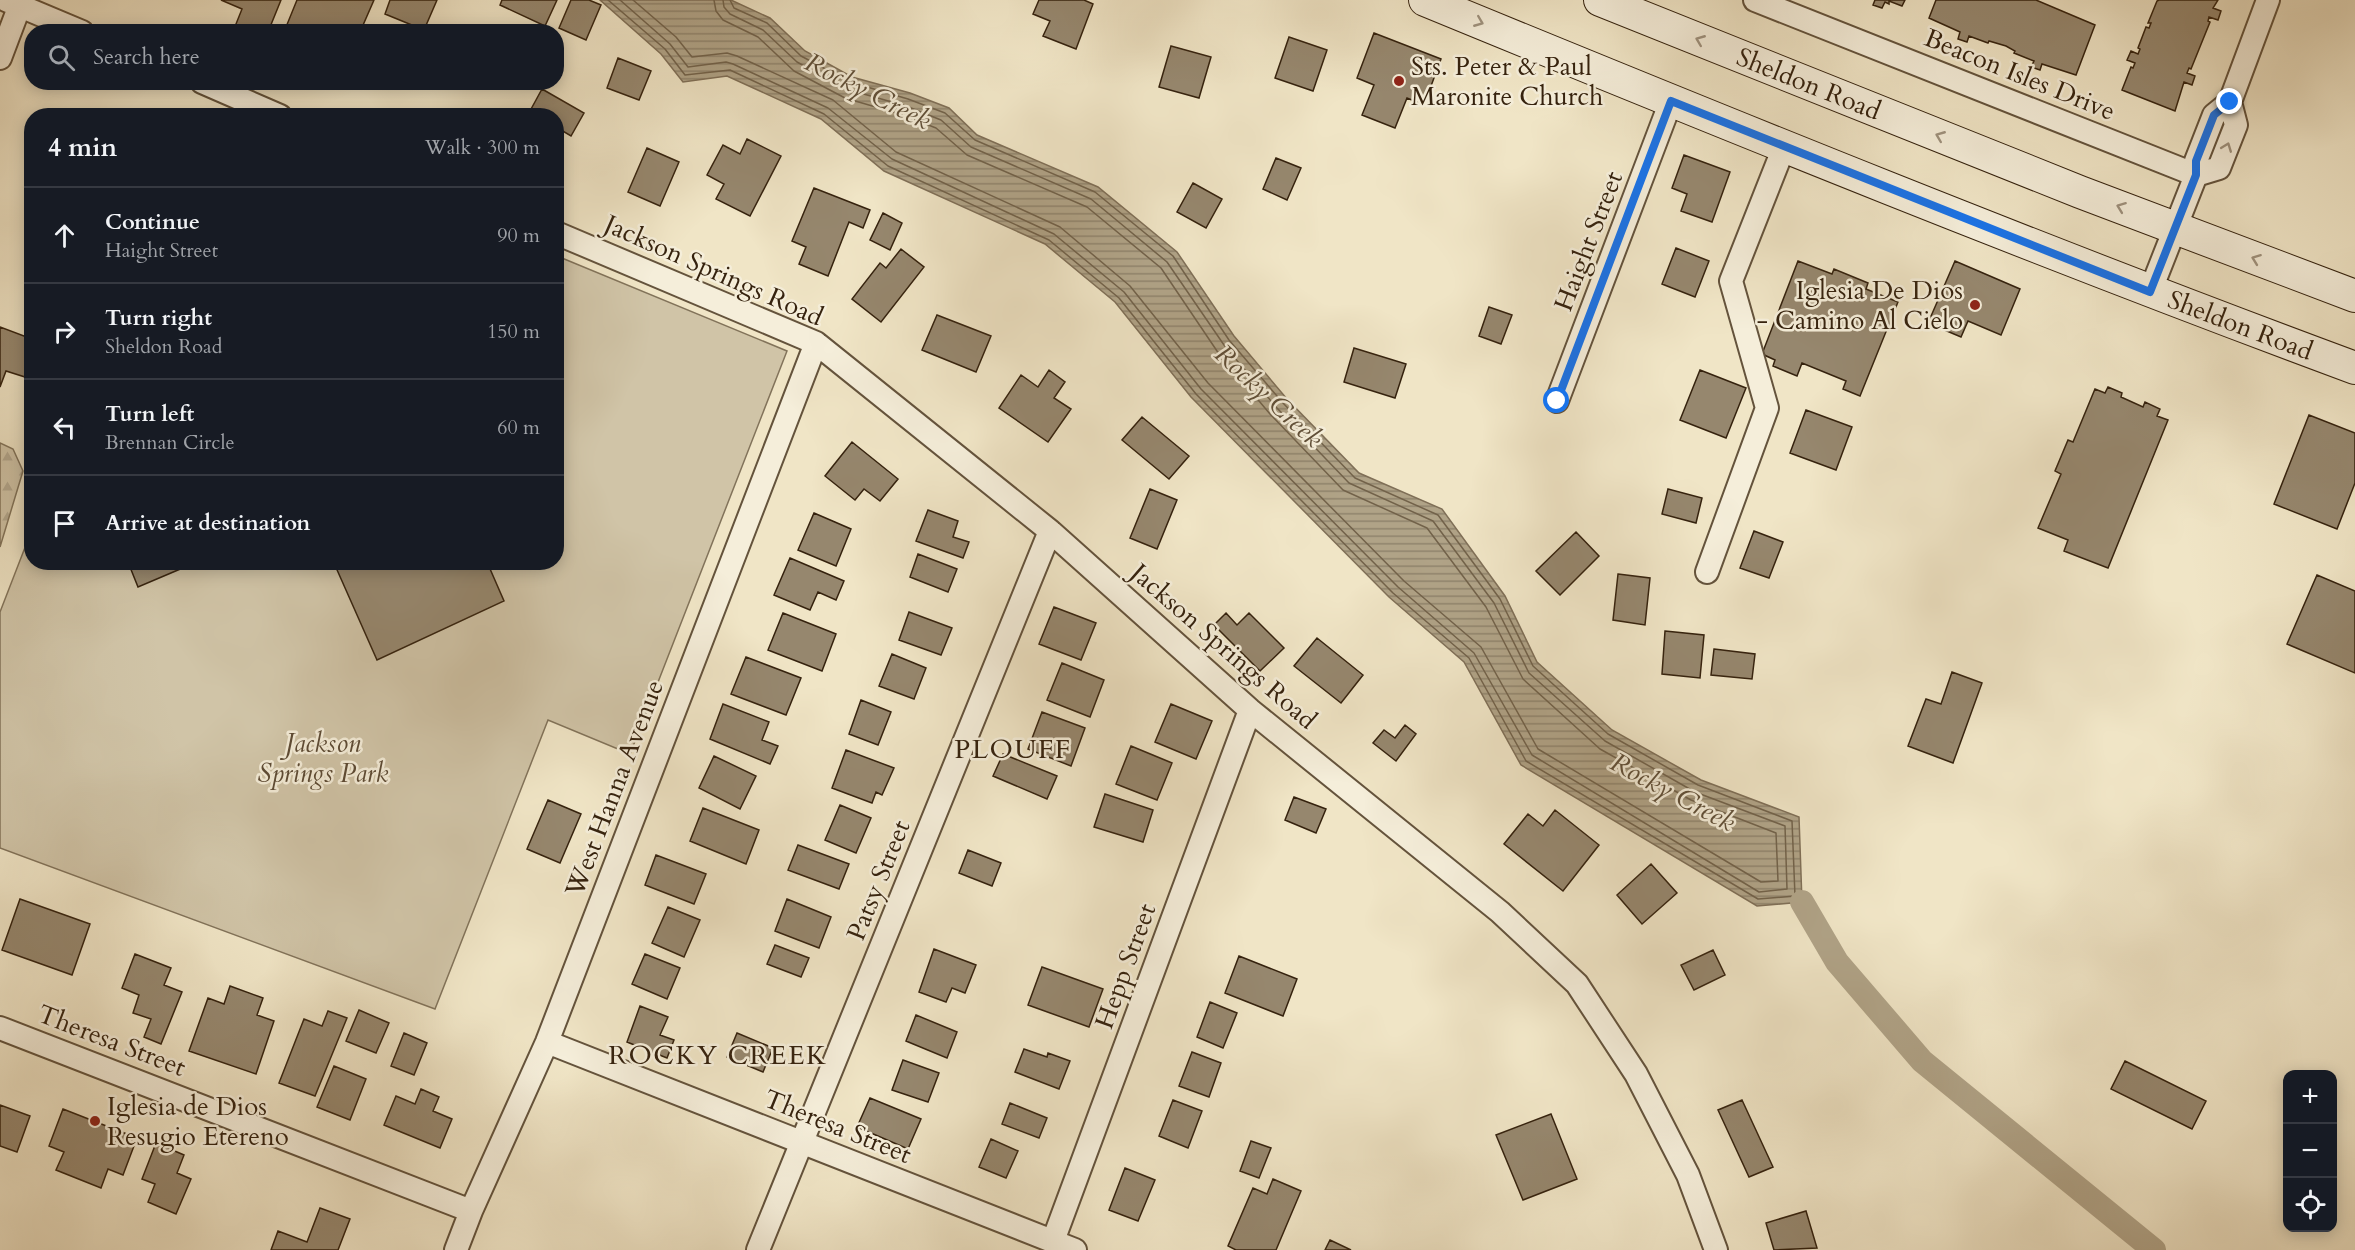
<!DOCTYPE html>
<meta charset="utf-8">
<style>
body{margin:0;font-family:Cardo,serif;background:#20242c;color:#f1f3f6}
.controls{position:absolute;right:18px;bottom:18px;display:grid;overflow:hidden;border-radius:12px;box-shadow:0 3px 15px #0003}
.controls button{width:54px;height:54px;display:grid;place-items:center;padding:0;border:0;border-bottom:2px solid #363941;background:#171b24;color:#f1f3f6;font:30px sans-serif}
.stop{position:absolute;width:18px;height:18px;margin:-14px;border:4px solid #1a73e8;border-radius:50%;background:#fff}
.stop.end{background:#1a73e8;border-color:#fff;box-shadow:0 2px 6px #0008}
.list{margin:0;padding:0;list-style:none}
h2{display:flex;justify-content:space-between;align-items:center;height:78px;margin:0;padding:0 24px;font-size:26px}
h2 small{font-size:20px;font-weight:400;color:#9ea1a6}
.list li{display:grid;grid-template-columns:39px 1fr auto;gap:18px;align-items:center;box-sizing:border-box;height:96px;padding:0 24px;border-top:2px solid #363941}
.list b{display:block;font-size:22px;white-space:nowrap}
.list p{margin:0;font-size:20px;white-space:nowrap;color:#9ea1a6}
.list em{font-size:20px;font-style:normal;color:#9ea1a6}
.icon{flex:none;width:33px;height:33px;fill:none;stroke:currentColor;stroke-width:2;stroke-linecap:round;stroke-linejoin:round}
.map{position:relative;flex:none;width:2355px;height:1250px;overflow:hidden}
.search{position:absolute;background:#171b24;box-shadow:0 3px 15px #0003;left:24px;top:24px;width:540px;height:66px;display:flex;align-items:center;gap:15px;box-sizing:border-box;padding:0 21px;border-radius:24px;color:#9ea1a6;font-size:22px}
.panel{position:absolute;background:#171b24;box-shadow:0 3px 15px #0003;left:24px;top:108px;width:540px;height:462px;border-radius:24px}
.map>svg:first-child{display:block}
</style>
<div class="map">
<svg width="2355" height="1250" viewBox="0 0 2355 1250">
<defs>
<pattern id="forest-firs" width="22" height="20" patternUnits="userSpaceOnUse" patternTransform="scale(1.5)"><rect width="22" height="20" fill="#d0c4a7"/><path d="M5 1l3.5 6h-7zM16 11l3.5 6h-7z" fill="#b3a88f"/></pattern>
<pattern id="water-rules" width="6" height="5" patternUnits="userSpaceOnUse" patternTransform="scale(1.5)"><rect width="6" height="5" fill="#b0a387"/><path d="M0 2.5h6" fill="none" stroke="#90846d"/></pattern>
</defs>
<rect width="100%" height="100%" fill="#f0e5c6"/>
<filter id="stains"><feTurbulence type="fractalNoise" baseFrequency=".00333" numOctaves="4"/><feColorMatrix values="0 0 0 0 .2 0 0 0 0 .09 0 0 0 0 .02 0 0 0 .5 -.17"/></filter>
<radialGradient id="worn" r=".72"><stop offset=".6" stop-color="#630" stop-opacity="0"/><stop offset="1" stop-color="#630" stop-opacity=".3"/></radialGradient>
<!-- green -->
<path fill="#d0c4a7" stroke="#82735a" stroke-width="1.5" d="M557,256l230,95 -157,403 -82,-34 -113,289 -435,-161v-236l31,-80 1,30h524z"/>
<!-- forest -->
<path fill="url(#forest-firs)" stroke="#82735a" stroke-width="1.5" d="M0,443l13,6 10,22 -23,76z"/>
<!-- water -->
<path fill="url(#water-rules)" stroke="#7f6f57" stroke-width="1.5" d="M600,0h131l39,18 35,33 47,26 58,16 39,15 28,27 121,52 79,65 57,84 53,63 72,74 83,36 63,87 32,66 75,68 89,50 98,37 3,85 -45,4 -236,-141 -57,-103 -75,-65 -198,-200 -76,-95 -70,-58 -161,-73 -63,-52 -94,-43 -44,6 -22,-28z"/>
<g fill="none" stroke-linecap="round" stroke-linejoin="round">
<!-- shore -->
<path stroke="#72624a" stroke-width="1.5" d="M608,0l57,49 20,26 45,-5 94,44 64,52 161,74 70,58 77,96 197,199 76,65 57,103 232,138 37,-3 -3,-75 -94,-36 -90,-51 -75,-68 -33,-67 -62,-84 -83,-37 -72,-75 -54,-63 -56,-84 -78,-64 -120,-52 -30,-27 -37,-14 -58,-17 -49,-26 -34,-33 -33,-15 -4,-8
M620,0l50,44 18,23 38,-5 7,2 95,44 64,51 162,75 70,58 77,97 197,198 76,66 58,102 227,137 28,-3 -2,-63 -90,-34 -90,-51 -76,-68 -35,-70 -61,-82 -84,-38 -72,-75 -53,-63 -57,-83 -76,-63 -120,-52 -30,-27 -35,-14 -60,-17 -49,-27 -34,-32 -33,-16 -6,-7 -1,-7
M633,0l43,37 16,20 35,-4 10,3 96,44 63,52 164,75 70,59 78,97 196,198 77,66 57,102 223,133 17,-1 -2,-48 -85,-33 -91,-51 -77,-70 -37,-72 -59,-79 -84,-38 -73,-76 -53,-63 -56,-83 -74,-61 -120,-52 -31,-27 -33,-13 -58,-17 -51,-27 -36,-34 -35,-17 -7,-9 -2,-11"/>
<!-- canal -->
<path stroke="#b0a387" stroke-width="24" d="M1802,902l35,60 85,99 232,189"/>
</g>
<!-- building -->
<path fill="#96876e" stroke="#35220e" stroke-width="1.5" d="M221,0h60l-13,32h-13l-19,-8 6,-15z
M297,0h77l-14,32h-63l-11,-5z
M390,0h47l-13,30 -39,-16z
M502,0h55l-12,26 -45,-21z
M571,0h18l12,5 -15,35 -27,-12z
M1039,0h45l9,4 -17,45 -33,-13 7,-15 -17,-7z
M1875,0h30l-3,6 -13,-5v3l-4,-2 -3,6 -9,-3z
M1936,0h100l59,25 -19,50 -34,-11 -2,6 -9,-3 3,-6 -20,-8 1,-2 -9,-5 -17,-5 -1,2 -19,-7 -2,6 -9,-3 2,-7 -31,-14z
M2159,0h59l-5,8 8,3 -3,9 -9,-3 -1,4 2,1 -19,47 -2,-1 -2,5 8,3 -3,9 -8,-3 -9,29 -53,-21 9,-23 2,1 2,-5 -8,-3 4,-9 7,3 2,-5 -2,-1 8,-21 3,1 2,-5h-3l9,-22z
M1374,33l67,26 -17,46 -17,-7 -12,30 -33,-13 12,-30 -17,-7z
M1289,37l38,13 -14,41 -38,-13z
M1171,46l40,11 -12,41 -40,-11z
M618,58l33,13 -12,29 -32,-12z
M542,89l42,24 -13,23 -15,-9v-11h-19l-7,-5z
M747,139l34,17 -31,60 -34,-17 8,-15 -17,-9 16,-30 17,9z
M647,148l32,14 -19,44 -32,-14z
M1684,155l46,17 -18,50 -31,-11 6,-17 -15,-6z
M1276,158l25,10 -14,32 -24,-11z
M1193,183l29,16 -16,29 -29,-16z
M814,188l56,22 -7,18 -14,-6 -21,54 -29,-12 7,-17 -14,-6z
M883,213l19,10 -12,27 -20,-10z
M1676,248l33,13 -14,36 -33,-13z
M901,249l23,18 -43,55 -29,-23 28,-36 6,5z
M1798,261l34,13 2,-5 34,14 -2,6 32,13 -38,94 -17,-7 3,-8 -44,-18 -5,13 -24,-10 2,-6 -13,-6z
M1955,261l65,28 -19,46 -33,-14 -7,16 -33,-14z
M1489,307l23,8 -11,29 -22,-8z
M937,315l54,21 -15,36 -54,-22z
M0,327l32,12v21l-7,17 -19,-6 -6,16z
M1354,348l52,16 -11,34 -51,-16z
M1049,370l16,12 -11,16 17,11 -23,33 -49,-34 22,-33 17,12z
M1700,370l46,18 -20,50 -46,-18z
M2108,387l14,6 -1,4 22,10 2,-5 15,7 -3,7 11,4 -60,148 -44,-17 4,-11 -30,-12 23,-54 -6,-3 13,-31 5,2 22,-53 10,4z
M1806,410l46,17 -16,43 -46,-17z
M2309,415l46,18v50l-18,46 -63,-25z
M1142,417l47,39 -20,23 -47,-39z
M852,442l46,37 -18,22 -16,-12 -9,11 -30,-24z
M1150,489l27,11 -20,49 -27,-11z
M1668,489l34,9 -6,25 -34,-9z
M928,510l30,11 -5,16 16,5 -6,16 -47,-17z
M814,513l37,16 -15,37 -38,-16z
M1754,531l29,11 -14,36 -29,-10z
M1576,532l23,24 -39,39 -24,-24z
M918,554l39,15 -9,23 -38,-15z
M790,558l54,23 -8,19 -18,-8 -8,18 -36,-15z
M128,562h55l2,5 -47,20z
M487,562l17,39 -127,59 -43,-97z
M1618,574l32,4 -5,47 -32,-5z
M2317,575l38,16v82l-68,-29z
M1054,607l42,16 -15,37 -42,-16z
M909,612l43,16 -11,27 -42,-15z
M783,613l53,21 -14,37 -54,-21z
M1226,613l11,12 12,-12 35,35 -24,23 -46,-46z
M1665,631l39,4 -4,43 -38,-4z
M1317,638l46,37 -22,28 -47,-37z
M1714,649l41,5 -3,25 -41,-4z
M892,654l34,14 -12,31 -35,-13z
M746,657l55,21 -15,37 -55,-21z
M1062,663l42,17 -14,37 -43,-17z
M1952,672l30,11 -29,80 -45,-17 18,-47 15,5z
M861,700l30,12 -13,33 -29,-11z
M723,704l46,18 -7,18 16,6 -8,18 -60,-25z
M1171,704l41,17 -16,38 -41,-17z
M1042,712l43,16 -14,38 -43,-17z
M1405,725l11,9 -20,27 -23,-18 11,-13 11,8z
M1131,746l41,17 -15,37 -41,-16z
M846,750l48,18 -12,27 -6,-3 -4,11 -40,-15z
M1003,754l54,22 -10,23 -54,-23z
M714,756l42,20 -16,33 -41,-21z
M1105,794l48,16 -10,32 -49,-15z
M1294,797l32,12 -10,24 -31,-13z
M548,800l33,14 -21,49 -33,-14z
M840,805l31,13 -15,35 -31,-13z
M703,808l56,22 -13,34 -56,-23z
M1555,810l44,35 -36,46 -59,-47 24,-30 15,12z
M798,845l51,19 -10,25 -51,-19z
M968,850l33,13 -9,23 -33,-13z
M656,855l50,19 -12,30 -49,-19z
M1651,864l26,29 -35,31 -25,-29z
M20,899l70,25 -18,51 -70,-25z
M787,899l44,18 -12,31 -44,-17z
M668,907l32,13 -16,37 -32,-14z
M775,945l34,13 -8,19 -34,-13z
M934,949l42,16 -11,28 -13,-5 -6,14 -27,-10z
M1713,950l12,25 -31,15 -13,-25z
M135,954l36,14 -7,17 18,7 -21,52 -17,-7 7,-18 -18,-6 6,-18 -17,-7z
M645,954l35,14 -13,31 -35,-15z
M1239,956l58,23 -14,37 -58,-23z
M1042,967l61,22 -14,38 -61,-22z
M230,986l33,12 -6,17 17,6 -18,53 -67,-23 19,-53 16,6z
M1210,1002l27,11 -14,35 -26,-11z
M640,1006l28,11 -8,18 14,5 -7,18 -40,-16z
M359,1010l30,13 -13,30 -30,-12z
M328,1011l19,7 -32,78 -36,-13 25,-64 18,7z
M916,1015l41,17 -10,26 -41,-17z
M404,1033l23,10 -13,32 -23,-9z
M737,1033l36,15 -10,24 -36,-15z
M1024,1049l23,8 1,-4 22,8 -11,28 -44,-17z
M1192,1052l29,11 -12,34 -30,-11z
M903,1060l36,13 -11,29 -36,-12z
M2125,1061l81,40 -14,28 -81,-40z
M334,1066l32,13 -16,41 -33,-13z
M421,1089l18,8 -6,14 19,8 -12,29 -56,-23 12,-29 19,8z
M870,1098l51,21 -13,30 -51,-22z
M1173,1100l29,11 -14,37 -29,-12z
M1742,1100l31,67 -24,10 -31,-67z
M1010,1103l37,15 -8,20 -37,-14z
M0,1105l30,11 -13,36 -17,-6z
M63,1109l74,29 -14,37 -15,-6 -7,19 -45,-18 8,-18 -15,-6z
M1551,1114l26,65 -54,21 -27,-65z
M991,1139l27,12 -12,27 -27,-11z
M1251,1141l20,7 -12,30 -19,-7z
M156,1143l28,12 -7,18 14,6 -15,35 -28,-12 7,-18 -13,-5z
M1125,1168l30,12 -17,41 -29,-11z
M1273,1179l28,12 -25,59h-40l-8,-4 25,-58 14,6z
M320,1208l30,11 -12,31h-67l7,-19 29,11z
M1806,1211l11,37 -43,2 -8,-27z
M1330,1240l21,10h-26z"/>
<g fill="none" stroke-linecap="round" stroke-linejoin="round">
<defs>
<path id="minor" d="M6,0l76,32
M1755,0l441,175
M0,58l20,-53
M202,82l78,34
M2196,175l23,-7 17,-43 -6,-23
M556,233l260,110 234,188 200,179 250,202 77,72 59,90 52,101 28,75
M2150,292l46,-117v-14l18,-46 16,-13 38,-102
M1557,401l114,-300
M1707,572l60,-164 -36,-127 53,-134
M0,1028l471,183
M547,1042l528,208
M1053,1241l197,-531
M456,1250l15,-39 76,-169 269,-699
M758,1250l292,-719"/>
<g id="secondary">
<path id="s1" d="M1425,0c309,127 617,252 930,368"/>
<path id="s2" d="M1600,0l480,192 275,104"/>
</g>
</defs>
<!-- minor casing -->
<use href="#minor" stroke="#64533c" stroke-width="26"/>
<!-- secondary casing -->
<use href="#secondary" stroke="#35220e" stroke-width="34"/>
<!-- minor -->
<use href="#minor" stroke="#f5eeda" stroke-width="22"/>
<!-- secondary -->
<use href="#secondary" stroke="#f5eeda" stroke-width="32"/>
</g>
<!-- one-way arrows -->
<defs><path id="oneway-chevron" d="M-2-3.5L2.5 0L-2 3.5" fill="none" stroke-width="1.6" stroke-linecap="round" stroke-linejoin="round" transform="scale(1.5)"/></defs>
<g stroke="#9f927e">
<use href="#oneway-chevron" transform="translate(1479 22) rotate(22)"/>
<use href="#oneway-chevron" transform="translate(1700 40) rotate(-158)"/>
<use href="#oneway-chevron" transform="translate(1940 136) rotate(-158)"/>
<use href="#oneway-chevron" transform="translate(2227 147) rotate(-69)"/>
<use href="#oneway-chevron" transform="translate(2121 207) rotate(-159)"/>
<use href="#oneway-chevron" transform="translate(2256 259) rotate(-159)"/>
</g>
<g fill="none" stroke-linecap="round" stroke-linejoin="round">
<!-- route -->
<path stroke="#1a73e8" stroke-width="8" d="M1557,401l114,-300 479,191 46,-117v-14l18,-46 16,-13"/>
</g>
<!-- markers -->
<g fill="#8f2418" stroke="#f5eeda" stroke-width="2">
<circle cx="1399" cy="81" r="6"/>
<circle cx="1975" cy="305" r="6"/>
<circle cx="95" cy="1121" r="6"/>
</g>
<g text-anchor="middle" stroke-width="5" stroke-linejoin="round" paint-order="stroke">
<!-- poi labels -->
<g font-size="26" fill="#35220e" stroke="#f5eeda" text-anchor="start">
<text x="1411" y="75">Sts. Peter &amp; Paul<tspan x="1411" dy="30">Maronite Church</tspan></text>
<text x="1963" y="299" text-anchor="end">Iglesia De Dios<tspan x="1963" dy="30">- Camino Al Cielo</tspan></text>
<text x="107" y="1115">Iglesia de Dios<tspan x="107" dy="30">Resugio Etereno</tspan></text>
</g>
<!-- street labels -->
<g font-size="26" fill="#35220e" stroke="#f5eeda">
<text transform="translate(2020 74) rotate(22)" y="9">Beacon Isles Drive</text>
<text dy="9" stroke="none"><textPath href="#s2" startOffset="225">Sheldon Road</textPath></text>
<text transform="translate(1588 241) rotate(-69)" y="9">Haight Street</text>
<text transform="translate(714 270) rotate(24)" y="9">Jackson Springs Road</text>
<text dy="9" stroke="none"><textPath href="#s1" startOffset="878">Sheldon Road</textPath></text>
<text transform="translate(1224 646) rotate(41)" y="9">Jackson Springs Road</text>
<text transform="translate(614 788) rotate(-69)" y="9">West Hanna Avenue</text>
<text transform="translate(878 880) rotate(-68)" y="9">Patsy Street</text>
<text transform="translate(1125 966) rotate(-70)" y="9">Hepp Street</text>
<text transform="translate(112 1040) rotate(21)" y="9">Theresa Street</text>
<text transform="translate(838 1126) rotate(22)" y="9">Theresa Street</text>
</g>
<!-- park labels -->
<g font-size="26" font-style="italic" fill="#5c4a34" stroke="#f5eeda">
<text x="323" y="752">Jackson<tspan x="323" dy="30">Springs Park</tspan></text>
</g>
<!-- water labels -->
<g font-size="27" font-style="italic" fill="#604f38" stroke="#f5eeda">
<text transform="translate(868 91) rotate(27)" y="9">Rocky Creek</text>
<text transform="translate(1269 396) rotate(43)" y="9">Rocky Creek</text>
<text transform="translate(1673 792) rotate(28)" y="9">Rocky Creek</text>
</g>
<!-- neighbourhood labels -->
<g font-size="27" letter-spacing="1.5" fill="#35220e" stroke="#f5eeda">
<text x="1013" y="758">PLOUFF</text>
<text x="718" y="1064">ROCKY CREEK</text>
</g>
</g>
<rect width="100%" height="100%" filter="url(#stains)"/>
<rect width="100%" height="100%" fill="url(#worn)"/>
</svg>
<div class="controls">
<button>+</button>
<button>−</button>
<button><svg class="icon" aria-label="locate" viewBox="0 0 24 24"><circle cx="12" cy="12" r="6"/><path d="M12 2v4M12 18v4M2 12h4M18 12h4"/></svg></button>
</div>
<div class="stop" style="left:1557px;top:401px"></div>
<div class="stop end" style="left:2230px;top:102px"></div>
<div class="search"><svg class="icon" aria-label="search" viewBox="0 0 24 24"><circle cx="10" cy="10" r="6"/><path d="M15 15l6 6"/></svg>Search here</div>
<section class="panel">
<h2>4 min<small>Walk · 300 m</small></h2>
<ul class="list">
<li><svg class="icon" aria-label="ahead" viewBox="0 0 24 24"><path d="M12 20V5M6 11l6-6 6 6"/></svg><div><b>Continue</b><p>Haight Street</p></div><em>90 m</em></li>
<li><svg class="icon" aria-label="right" viewBox="0 0 24 24"><path d="M7 20v-9h11M14 6l5 5-5 5"/></svg><div><b>Turn right</b><p>Sheldon Road</p></div><em>150 m</em></li>
<li><svg class="icon" aria-label="left" viewBox="0 0 24 24"><path d="M17 20v-9H6M10 6l-5 5 5 5"/></svg><div><b>Turn left</b><p>Brennan Circle</p></div><em>60 m</em></li>
<li><svg class="icon" aria-label="arrive" viewBox="0 0 24 24"><path d="M6 21V4h12l-3 4 3 4H6"/></svg><div><b>Arrive at destination</b></div></li>
</ul>
</section>
</div>
